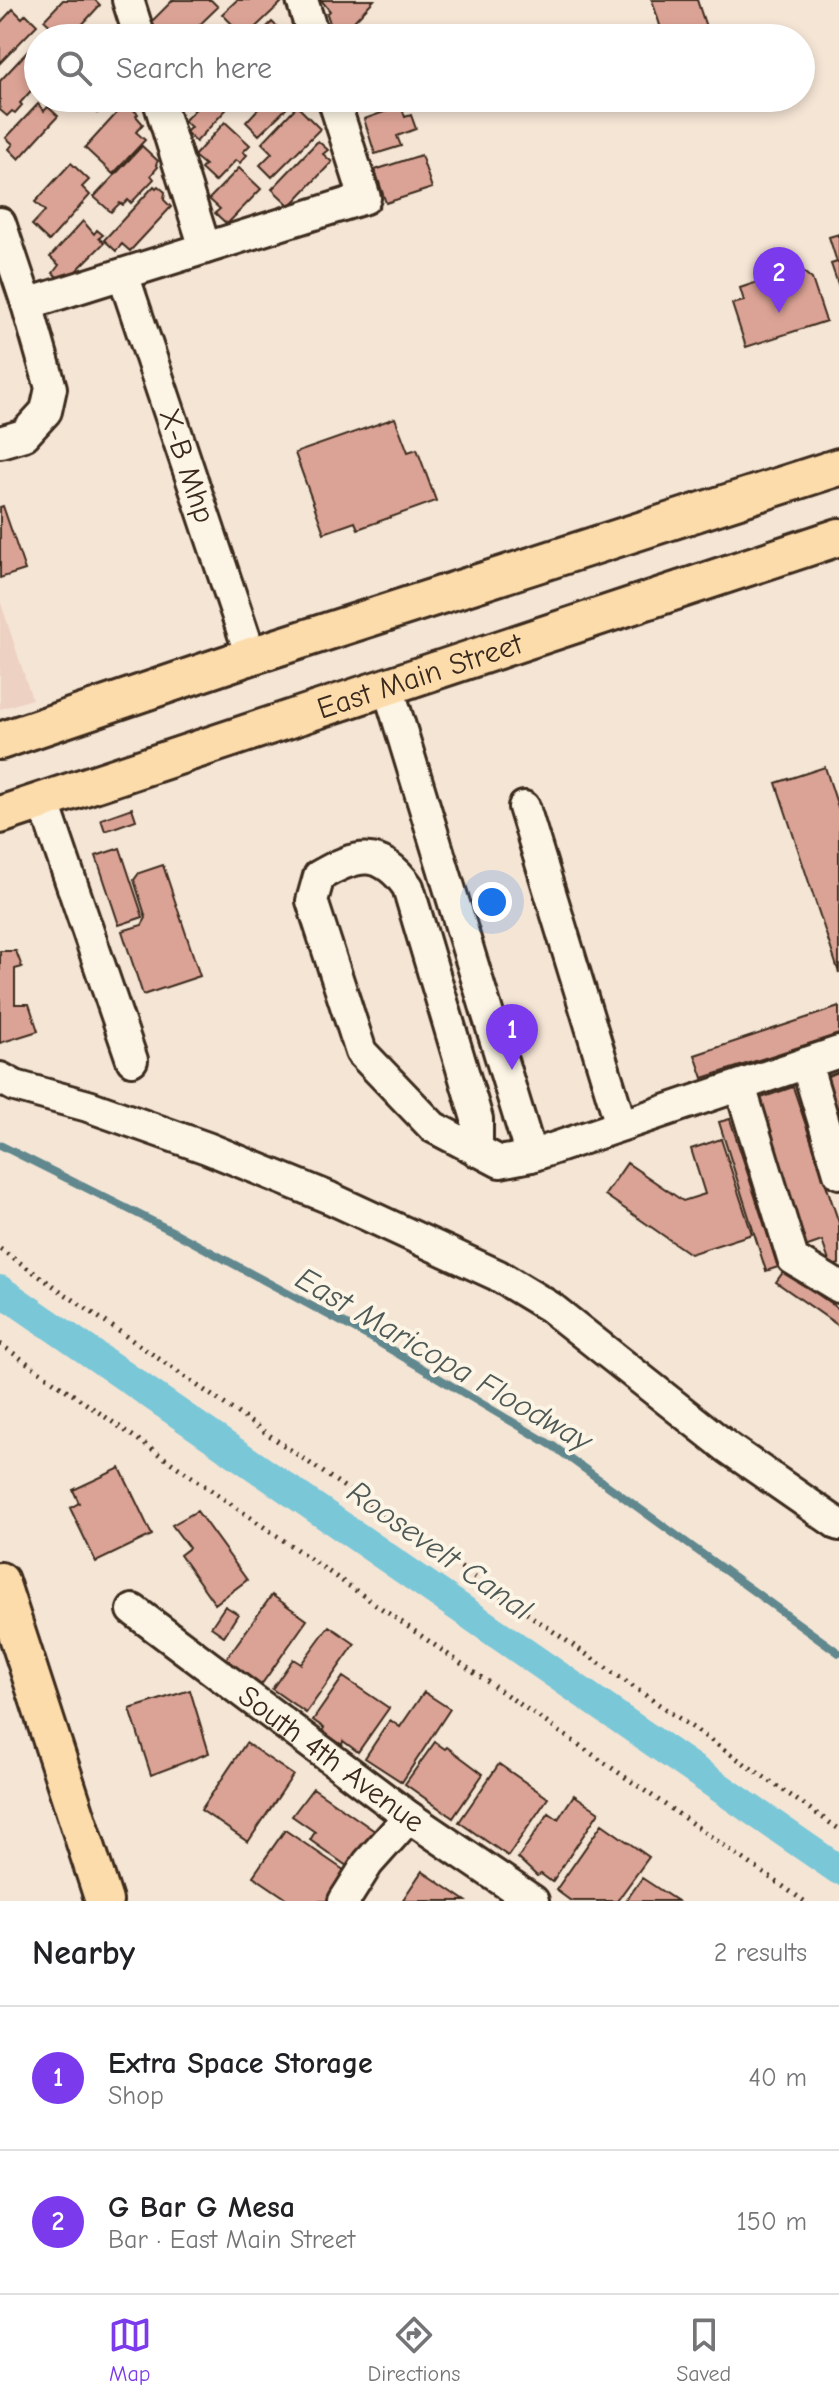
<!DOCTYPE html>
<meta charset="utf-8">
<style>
body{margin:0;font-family:"Comic Neue",sans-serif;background:#f2f2f2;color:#202124}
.you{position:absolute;left:492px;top:902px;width:28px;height:28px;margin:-20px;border:6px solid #fff;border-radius:50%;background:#1a73e8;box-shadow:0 0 0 12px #1a73e833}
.badge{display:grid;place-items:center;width:52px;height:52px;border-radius:50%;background:#7c3aed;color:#fff;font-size:26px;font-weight:700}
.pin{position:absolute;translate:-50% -66px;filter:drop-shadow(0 2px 4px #0008)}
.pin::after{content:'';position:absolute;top:42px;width:28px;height:24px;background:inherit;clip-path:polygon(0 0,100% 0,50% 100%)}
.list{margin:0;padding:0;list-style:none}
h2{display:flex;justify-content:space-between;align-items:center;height:104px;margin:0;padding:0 32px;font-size:34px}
h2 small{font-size:26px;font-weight:400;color:#757577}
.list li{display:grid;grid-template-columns:52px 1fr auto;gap:24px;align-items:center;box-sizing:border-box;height:144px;padding:0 32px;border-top:2px solid #e0e0e0}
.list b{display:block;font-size:30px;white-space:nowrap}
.list p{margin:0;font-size:26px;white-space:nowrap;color:#757577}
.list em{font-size:26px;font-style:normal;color:#757577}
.icon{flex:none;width:44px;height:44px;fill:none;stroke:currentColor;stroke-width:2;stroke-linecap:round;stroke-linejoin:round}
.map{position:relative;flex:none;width:839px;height:1901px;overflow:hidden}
.search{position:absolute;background:#fff;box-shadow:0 4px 12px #0003;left:24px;right:24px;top:24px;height:88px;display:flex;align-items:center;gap:20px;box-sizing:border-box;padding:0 28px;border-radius:44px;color:#757577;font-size:30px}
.sheet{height:392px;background:#fff}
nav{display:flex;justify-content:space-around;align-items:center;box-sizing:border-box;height:112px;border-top:2px solid #e0e0e0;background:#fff;font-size:22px;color:#757577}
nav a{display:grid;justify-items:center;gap:4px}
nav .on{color:#7c3aed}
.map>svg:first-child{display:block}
</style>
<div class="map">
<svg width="839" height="1901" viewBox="0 0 839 1901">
<rect width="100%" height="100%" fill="#f5e5d5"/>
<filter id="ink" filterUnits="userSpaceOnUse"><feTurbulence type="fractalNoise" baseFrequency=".0125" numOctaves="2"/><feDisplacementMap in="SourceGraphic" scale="16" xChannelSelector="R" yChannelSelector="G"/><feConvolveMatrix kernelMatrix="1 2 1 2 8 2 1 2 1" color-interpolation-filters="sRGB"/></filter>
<g filter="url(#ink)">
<!-- built -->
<path fill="#edd1c2" d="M0,600l32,99 -32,10z"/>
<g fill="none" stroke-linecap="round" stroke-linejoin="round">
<!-- stream -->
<path stroke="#61888e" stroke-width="8" d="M0,1145l174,87 199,107 180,107 286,207"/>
<!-- canal -->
<path stroke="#7ac7d8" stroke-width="30" d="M0,1290l839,580"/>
</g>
<!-- building -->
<path fill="#dba395" stroke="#3b2a1e" stroke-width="2" d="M63,0h32l5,5 -30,33h-7l-19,-18z
M173,0h38l7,7 -32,31h-33l-2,-16z
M237,0h41l3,3 -37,35h-14l-6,-6 8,-8 -10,-10z
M321,0h53l-33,35 -10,-9 -4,-12 3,-3z
M652,0h45l10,30 -25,8h-18z
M13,9l9,9 4,-4 11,11 -37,38v-40z
M272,22l17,16h-33z
M29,50l9,8v25l-18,20 2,2 -7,8 -3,-2 -5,5 -7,-6v-29z
M80,98h30l-13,15z
M206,98h31l-41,44 -10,-10 5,-5 -7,-6z
M297,98l-38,37 -13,-13 13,-14 -9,-10z
M126,103l12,11 -2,2 7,8 -7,8 9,8 -32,34 -28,-26z
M38,104l6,7 4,-4 10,9 -39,43 -10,-10 4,-5 -7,-6z
M297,106l23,23 -48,48 -12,-12 12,-12 -10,-10z
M401,106l4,11 6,-2 5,14 -19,7 4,10 -26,8 -11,-35z
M225,122l25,23 -7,7 4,3 -7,8 -4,-3 -21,22 -14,-13 4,-4 -11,-9z
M318,141l10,9 -5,4 9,8 -42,44 -18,-17z
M142,146l16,15 -2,3 2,3 -7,8 3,4 -23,24 -3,-3 -5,5 -3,-2 -9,9 -17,-15z
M421,155l11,33 -46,15 -11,-33z
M71,163l18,17 -7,7 8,8 -41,46 -17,-16 13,-14 -10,-9z
M239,168l22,21 -34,35 -12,-11 5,-4 -11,-10z
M154,186l2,2 2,-2 7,6 -1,8 7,7 -41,44 -8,-7 -6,7 -12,-11z
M83,221l11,13 3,-4 6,5 -4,3 5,5 -40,40 -11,-10 6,-8 -9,-8z
M839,234v53l-8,-23 6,-2 -8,-25z
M799,268l13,11 14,42 -80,26 -14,-43 12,-3 -4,-13z
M395,418l13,34 9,-3 19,52 -78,28 -3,-7 -31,11 -29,-80z
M3,506l22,64 -25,8v-71z
M825,767l14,43v163l-63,-190z
M132,808l4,12 -31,11 -4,-12z
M120,848l23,69 -24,8 -23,-69z
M163,865l37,111 -57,19 -21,-64 20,-6 4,-7 -12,-38 5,-7z
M0,951h16l6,16 -7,2v35h14l9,27 -38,12z
M839,1007v27l-136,44 -8,-23z
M839,1072v57l-17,-51z
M793,1087l46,136v41l-8,3 -9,-26 -17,6 -48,-141 6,-2 -2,-6z
M730,1119l48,148 -12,4 -47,-149z
M721,1139l31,95 -62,20 -85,-59 22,-32 56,38 22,-7 -14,-45z
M784,1271l55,38v17l-63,-44z
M120,1468l32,67 -56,27 -26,-54 9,-5 -6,-13z
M197,1511l50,69 -32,24 -35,-49 9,-7 -17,-23z
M272,1595l35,25 -46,65 -35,-26z
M225,1606l13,8 -14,22 -13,-9z
M329,1626l26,18 -49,69 -34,-24 21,-30 8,5z
M343,1677l46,31 -31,44 -15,-11 -1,4 -20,-14 2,-3 -11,-8z
M190,1690l19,63 -58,22 -21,-66z
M424,1692l26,17 -48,73 -37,-24 25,-38 10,7z
M435,1742l10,7 2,-2 36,27 -30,44 -48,-34z
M246,1743l47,32 -45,67 -47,-32z
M499,1764l49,34 -40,58 -49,-34z
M313,1788l66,46 -25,37 -44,-31 5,-8 -23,-16z
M574,1795l25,17 -47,70 -11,-8 -4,2 -19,-18 31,-45 9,6z
M602,1824l47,33 -32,44h-46l-15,-11z
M285,1830l66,45 -17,26h-44l-37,-25z
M422,1871l44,30h-64z
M642,1878l35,23h-51z"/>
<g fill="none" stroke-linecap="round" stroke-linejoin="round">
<defs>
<g id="minor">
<path d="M128,0l12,38"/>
<path d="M302,0l12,38"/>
<path d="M158,98l47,150"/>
<path d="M0,223l27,81 24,84 -5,23 -22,24 -24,7"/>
<path id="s1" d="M123,274l128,382"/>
<path d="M27,304l338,-106 -32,-100"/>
<path d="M388,687l143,469"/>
<path d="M43,800l89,260"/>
<path d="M524,807l97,318"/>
<path d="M806,1063l33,110"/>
<path d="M0,1078l15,8 73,20 119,42 123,50 167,77 53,32 178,141 111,77"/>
<path d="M740,1086l53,173 46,28"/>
<path d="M477,1151v-32l-69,-232c-27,-39 -52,-33 -89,-11l-7,25 49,151 72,75 67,35 31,-6 308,-104"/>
<path id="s2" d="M133,1610l276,207 124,84"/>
<path d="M344,1901l24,-38 41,-46"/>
</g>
<g id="major">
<path d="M0,741l251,-85 588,-189"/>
<path id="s3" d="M0,815l839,-278"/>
<path d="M0,1581l104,320"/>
</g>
</defs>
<!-- minor casing -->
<use href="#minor" stroke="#3b2a1e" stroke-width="36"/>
<!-- major casing -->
<use href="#major" stroke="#3b2a1e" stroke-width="42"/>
<!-- path -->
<path stroke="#3b2a1e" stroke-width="5" stroke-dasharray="2 6" stroke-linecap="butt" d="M0,1249l839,580
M0,1344l804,557"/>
<!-- minor -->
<use href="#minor" stroke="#fcf5e5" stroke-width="30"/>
<!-- major -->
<use href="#major" stroke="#fddcac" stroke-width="36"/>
</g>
</g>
<g text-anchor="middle" stroke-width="8" stroke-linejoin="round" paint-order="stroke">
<!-- street labels -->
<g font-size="30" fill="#3b2a1e" stroke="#fcf5e5">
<text dy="10" stroke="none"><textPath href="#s1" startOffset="202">X-B Mhp</textPath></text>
<text dy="10" stroke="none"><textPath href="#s3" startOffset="442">East Main Street</textPath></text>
<text dy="10" stroke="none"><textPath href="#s2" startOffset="248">South 4th Avenue</textPath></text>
</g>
<!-- water labels -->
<g font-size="32" font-style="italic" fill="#4e5956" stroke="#fcf5e5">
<text transform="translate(444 1359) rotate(30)" y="11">East Maricopa Floodway</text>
<text transform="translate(440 1550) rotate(35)" y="11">Roosevelt Canal</text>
</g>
</g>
</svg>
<div class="you"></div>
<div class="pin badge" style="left:512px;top:1070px">1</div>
<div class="pin badge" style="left:779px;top:313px">2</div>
<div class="search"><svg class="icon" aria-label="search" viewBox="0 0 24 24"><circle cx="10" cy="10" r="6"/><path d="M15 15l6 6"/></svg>Search here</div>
</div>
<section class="sheet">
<h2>Nearby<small>2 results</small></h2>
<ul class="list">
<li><span class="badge">1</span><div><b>Extra Space Storage</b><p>Shop</p></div><em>40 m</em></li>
<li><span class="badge">2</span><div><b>G Bar G Mesa</b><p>Bar · East Main Street</p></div><em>150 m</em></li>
</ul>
</section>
<nav>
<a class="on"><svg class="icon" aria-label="map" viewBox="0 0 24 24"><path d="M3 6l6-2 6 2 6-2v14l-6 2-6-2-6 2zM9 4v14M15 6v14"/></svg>Map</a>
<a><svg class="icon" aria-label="directions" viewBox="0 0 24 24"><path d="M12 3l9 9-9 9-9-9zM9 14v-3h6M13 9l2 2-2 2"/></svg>Directions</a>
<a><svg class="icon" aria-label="saved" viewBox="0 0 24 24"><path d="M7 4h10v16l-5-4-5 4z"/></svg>Saved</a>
</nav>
